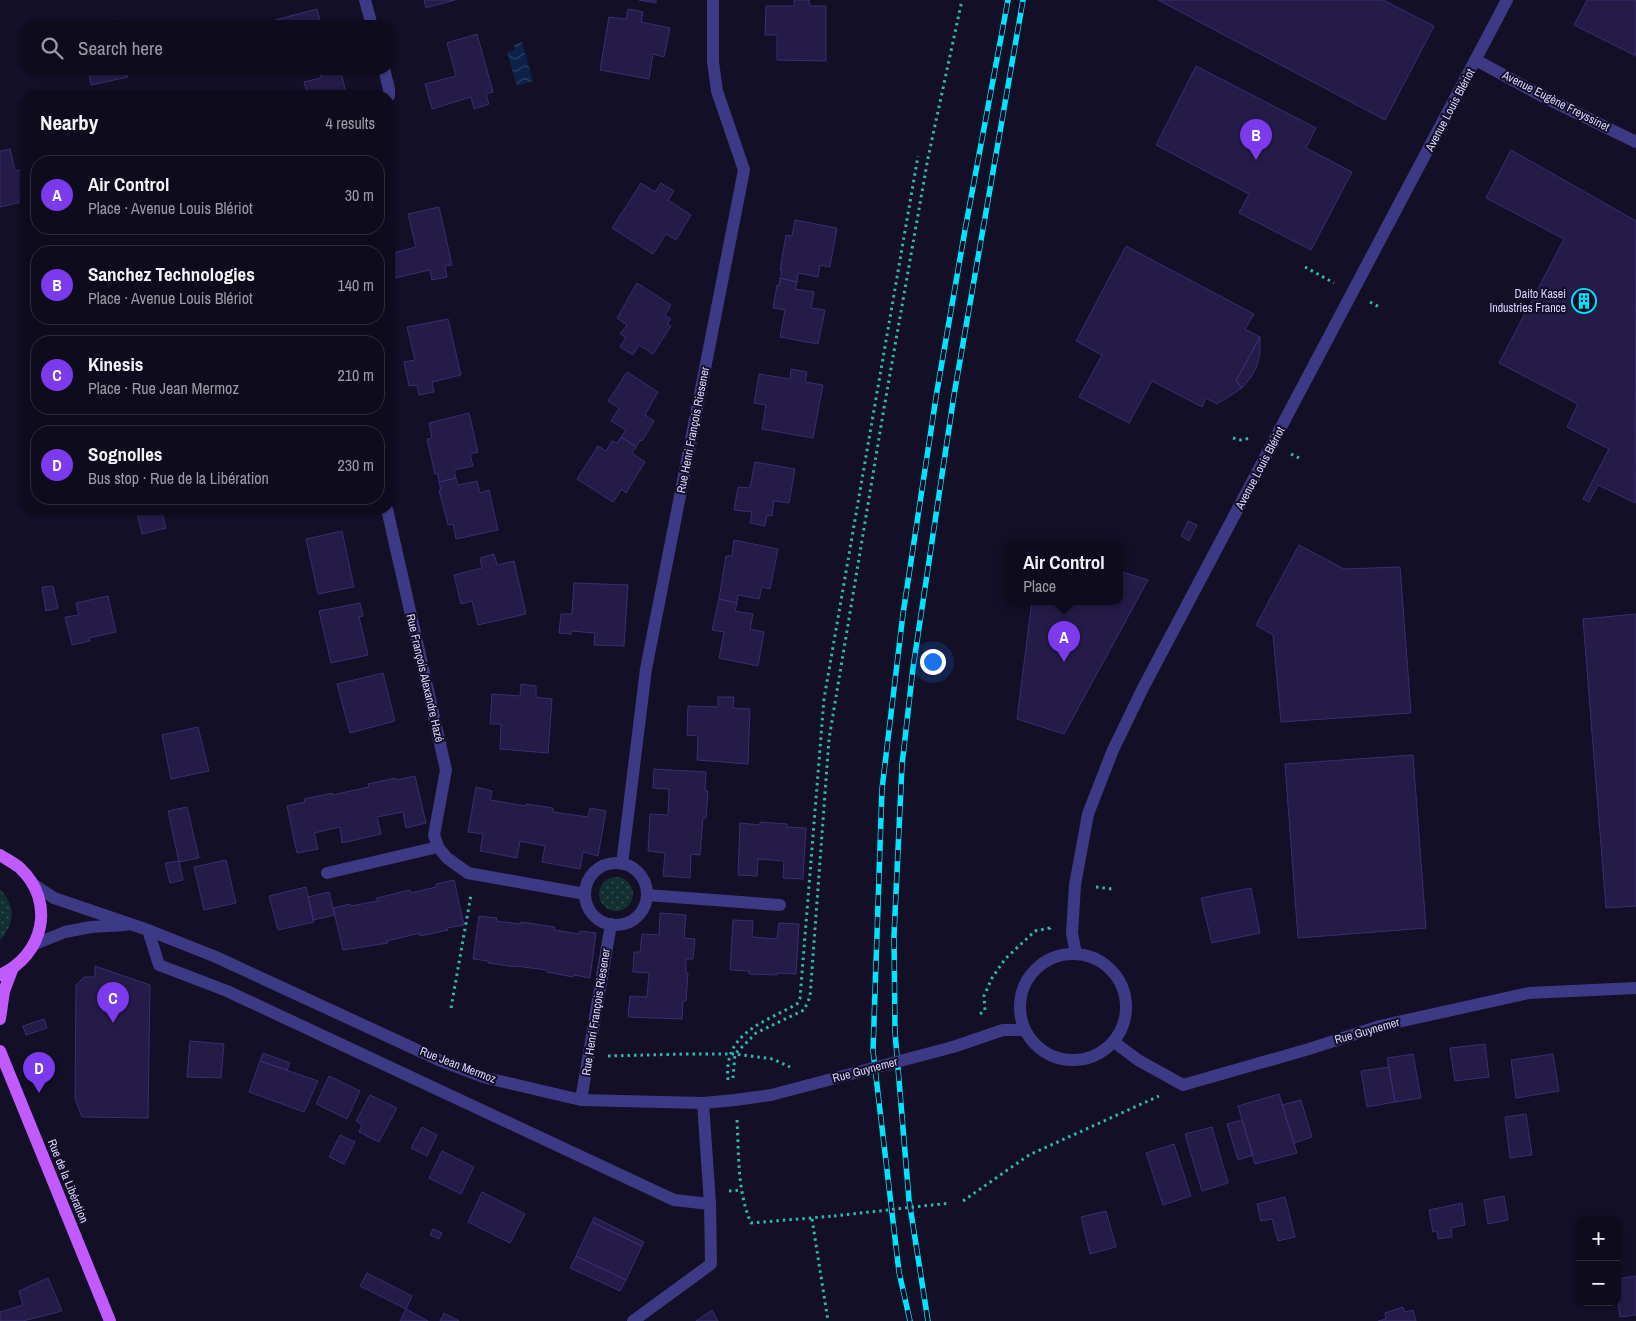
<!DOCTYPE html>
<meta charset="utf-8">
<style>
body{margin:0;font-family:"Archivo Narrow",sans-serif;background:#171425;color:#f1f3f6}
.controls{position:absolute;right:15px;bottom:15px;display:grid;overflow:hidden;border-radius:10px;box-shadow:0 1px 4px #0004}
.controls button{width:45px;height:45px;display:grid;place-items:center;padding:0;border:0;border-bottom:1px solid #2e2b3b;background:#0e0b1c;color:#f1f3f6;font:25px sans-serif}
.you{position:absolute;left:932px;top:661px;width:18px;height:18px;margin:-12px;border:4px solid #fff;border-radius:50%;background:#1a73e8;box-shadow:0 0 0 8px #1a73e833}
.badge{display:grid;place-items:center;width:32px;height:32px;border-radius:50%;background:#7c3aed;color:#fff;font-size:16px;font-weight:700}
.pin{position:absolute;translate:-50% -41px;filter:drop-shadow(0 1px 2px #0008)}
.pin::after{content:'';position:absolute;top:26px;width:18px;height:15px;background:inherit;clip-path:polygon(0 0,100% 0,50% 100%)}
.popup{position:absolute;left:1005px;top:540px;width:118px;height:65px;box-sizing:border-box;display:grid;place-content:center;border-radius:10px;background:#0e0b1c;filter:drop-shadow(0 1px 4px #0005);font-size:16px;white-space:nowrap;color:#9b9ba3}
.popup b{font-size:19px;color:#f1f3f6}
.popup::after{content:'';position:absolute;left:50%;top:100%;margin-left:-10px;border:10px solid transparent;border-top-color:#0e0b1c}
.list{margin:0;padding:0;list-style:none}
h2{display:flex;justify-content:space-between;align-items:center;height:65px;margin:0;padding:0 20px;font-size:21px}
h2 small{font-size:16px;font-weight:400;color:#9b9ba3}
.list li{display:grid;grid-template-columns:32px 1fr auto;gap:15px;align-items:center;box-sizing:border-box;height:80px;margin:0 10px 10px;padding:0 10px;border:1px solid #2e2b3b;border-radius:20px}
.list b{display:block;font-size:19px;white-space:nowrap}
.list p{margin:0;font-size:16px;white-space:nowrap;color:#9b9ba3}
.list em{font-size:16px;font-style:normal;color:#9b9ba3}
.icon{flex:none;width:28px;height:28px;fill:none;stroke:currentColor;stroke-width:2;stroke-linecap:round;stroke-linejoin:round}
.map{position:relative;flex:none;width:1636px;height:1321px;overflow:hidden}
.search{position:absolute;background:#0e0b1c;box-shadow:0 1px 4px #0004;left:20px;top:20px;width:375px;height:55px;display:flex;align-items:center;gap:12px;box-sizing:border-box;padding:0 18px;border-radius:20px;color:#9b9ba3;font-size:19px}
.panel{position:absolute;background:#0e0b1c;box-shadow:0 1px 4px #0004;left:20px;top:90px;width:375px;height:425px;border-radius:20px}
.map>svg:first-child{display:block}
</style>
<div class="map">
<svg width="1636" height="1321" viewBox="0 0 1636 1321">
<defs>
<pattern id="grass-dots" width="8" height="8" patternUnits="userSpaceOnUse" patternTransform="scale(1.25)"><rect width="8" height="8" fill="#12302f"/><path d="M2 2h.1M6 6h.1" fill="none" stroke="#344d4e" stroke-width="1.8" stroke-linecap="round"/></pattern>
<pattern id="water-waves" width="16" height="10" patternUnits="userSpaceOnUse" patternTransform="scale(1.25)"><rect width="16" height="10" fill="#0c2248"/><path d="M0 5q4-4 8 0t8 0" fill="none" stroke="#2f4163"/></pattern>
</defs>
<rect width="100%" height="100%" fill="#130f26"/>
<!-- grass -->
<path fill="url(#grass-dots)" d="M599 894a17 17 0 1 1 34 0a17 17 0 1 1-34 0Z
M0,889c16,18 15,34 0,52z"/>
<!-- water -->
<path fill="url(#water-waves)" d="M522,42l11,39 -16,5 -10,-34 8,-2 -1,-6z"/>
<!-- building -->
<path fill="#241b47" stroke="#3b2d73" d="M424,0h31l-29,8z
M639,0h17v3z
M794,0h15l1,6h16v55l-49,-1v-25h-12l1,-29h28z
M1158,0h225l51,26 -49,94z
M1587,0h49v56l-62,-31z
M317,9l4,15 6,-2 1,4h-51l-2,-6z
M628,9l15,3 -2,10 29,6 -6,29 -11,-3 -4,25 -49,-9 9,-53 17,2z
M114,20l2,6h-30z
M477,34l16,58 -7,2 3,10 -15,5 -3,-12 -39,12 -7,-25 31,-8 -9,-33z
M1196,66l120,62 -10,20 46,24 -41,78 -72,-37 10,-19 -93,-49z
M88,69h38l2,8 -37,8z
M324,69h14l1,4h2l6,23h-39l-4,-14 17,-4 -1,-8z
M10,149l5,22 10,-2 1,23 -6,1 2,9 -22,5v-56z
M1511,150l125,71 -1,282 -37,-18 -9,17 -6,-3 26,-50 -42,-22 11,-23 -79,-41 65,-124 -78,-41z
M641,183l14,9 6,-9 13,8 -6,9 23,15 -15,25 -10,-6 -13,20 -41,-26z
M439,207l13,58 -7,1 2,11 -15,3 -2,-10 -40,9 -1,-8v-17l27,-7 -8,-33z
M795,220l42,8 -7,39 -10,-2 -2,12 -20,-4 -1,9 -17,-4 2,-8h-2l6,-35 6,1z
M1126,246l128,68 -9,15 15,8 -24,44 6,7 -25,16 -11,-6 -4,9 -50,-26 -23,42 -50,-26 23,-42 -26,-14z
M780,278l17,4 -2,7 19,3 -3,16 14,2 -7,34 -38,-7 5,-27 -12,-2 4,-23 2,1z
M637,283l34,22 -6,10 6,4 -4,5 4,2 -18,28 -14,-9 -6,10 -13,-8 6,-10 -6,-3 7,-9 -10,-7z
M448,319l13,56 -29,7 2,10 -15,3 -2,-10 -8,1 -5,-24 11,-2 -8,-33z
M1260,337v16l-3,13 -6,11 -9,11 -6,-7z
M791,369l16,3 -2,10 18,3 -10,53 -51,-9 4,-24 -12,-2 5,-29 31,5z
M627,372l31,20 -13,23 9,6 -12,20 -2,-1 -4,7 -15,-10 5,-7 -15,-9 8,-13 -11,-7z
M469,413l9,39 -8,2 3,12 -19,4 2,8 -17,4 -1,-8h-3l-8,-35 5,-1 -3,-15z
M621,437l15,10 -4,6 13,9 -19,31 -4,-4 -9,13 -36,-23 21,-33 8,5 6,-10 5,2z
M755,462l40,7 -6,34 -15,-2 -2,15 -5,-1 -2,11 -15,-3 2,-11 -18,-2 4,-23 12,1z
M456,478l2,7 19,-4 3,12 9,-3 9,40 -42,9 -3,-15 -5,1 -9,-35h2l-2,-8z
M136,509h25l5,19 -24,6z
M1188,521l9,4 -8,16 -8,-5z
M342,531l12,56 -36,7 -12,-55z
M734,540l44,9 -8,40 -8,-2 -3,12 -21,-4 -1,8 -18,-4 7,-43h6z
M1299,545l45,24 56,-2 11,146 -130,9 -8,-87 -17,-10z
M494,554l3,11 17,-4 12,53 -48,11 -6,-24 -11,3 -7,-29 28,-7 -2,-10z
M1119,571l29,9 -84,154 -47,-15 15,-118h87z
M574,583l54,2 -4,61 -30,-1 1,-12 -24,-2v3l-12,-1 2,-19h11z
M53,586l5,22 -12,3 -4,-24z
M108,596l8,36 -27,6 1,3 -18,4 -7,-28 14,-2 -3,-12z
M719,599l18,4 -2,8 18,3 -3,15 14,3 -6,34 -39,-8 5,-26 -12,-2z
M360,603l3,13 -4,1 9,38 -37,8 -12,-52z
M1636,614v292l-30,2 -23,-289z
M383,673l12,48 -45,12 -13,-49z
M521,684l15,2v11l16,2 -4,54 -48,-4 1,-25h-11l2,-30 28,2z
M718,697h16l-1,11 17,1 -2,55 -51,-4 1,-24 -11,-1 1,-29 30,1z
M198,727l11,44 -38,8 -9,-44z
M1413,755l13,173 -128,10 -13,-174z
M654,769l52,3 -1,19h3l-2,27h-3l-3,37 -9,-1 -1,24 -27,-2 2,-23 -17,-2 2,-37 18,1 1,-26 -16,-1z
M415,776l11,47 -20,5 -3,-16 -26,5 4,17 -39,9 -2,-16 -26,6 4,16 -21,4 -10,-47 18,-4 -1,-3 28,-6v2l37,-8 -1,-3 27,-6 1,2z
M476,787l16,4 -2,9 36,6v-2l27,4v4l35,5 2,-9 16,3 -8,45 -15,-4 -3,17 -38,-7 3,-16 -25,-5 -3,17 -37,-7 3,-17 -15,-2z
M187,807l12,51 -20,4 -11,-51z
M760,822l27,2v3l19,1 -3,51 -20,-1 1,-17 -26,-2 -1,17 -19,-1 2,-52 20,2z
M226,860l10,43 -32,7 -10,-43z
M179,861l4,19 -13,3 -5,-20z
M454,880l10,45 -17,3 1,2 -28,6v-3l-33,8 1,2 -45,7 -10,-42 17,-4 1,2 26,-5v-3l33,-8 1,3 25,-6v-3z
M306,887l8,35 -36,8 -9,-34z
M1251,888l9,45 -48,10 -11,-45z
M329,892l6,23 -22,5 -5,-23z
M660,913l26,2 -2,23 11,1 -2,20h-7v14h2l-2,28h-3l-1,18 -54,-2 2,-21 17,1 2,-24 -16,-1 1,-20h6l2,-18 17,1z
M479,916l18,2 -1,3 25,3v-2l34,5 -1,3 25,4 1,-3 16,2 -6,45 -16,-3 -1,2 -26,-5 -1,-2 -30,-4v1l-28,-4v-2l-15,-2z
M733,920l20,1 -1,16 25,2 2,-16 20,1 -3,50 -19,-1v2l-28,-1v-3l-19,-1z
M95,966l55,19 -2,133 -66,-1 -7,-18 1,-114 8,-8h11z
M44,1019l3,9 -21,7 -3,-9z
M190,1041l34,3 -3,34 -34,-1z
M1485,1044l4,33 -34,4 -5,-33z
M263,1053l27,10 -3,7 -27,-9z
M1413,1054l8,44 -26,4 -8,-44z
M1553,1054l6,37 -43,7 -5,-38z
M260,1061l58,20 -14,31 -55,-20z
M1389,1067l6,35 -28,5 -6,-36z
M329,1076l31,15 -13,28 -31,-15z
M1279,1094l18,59 -42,11 -17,-58z
M370,1095l27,13 -18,34 -20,-10 3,-7 -6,-4z
M1301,1100l11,37 -18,6 -12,-38z
M1526,1114l6,41 -22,3 -5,-41z
M1242,1120l11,35 -15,5 -11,-36z
M422,1127l15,8 -10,21 -16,-8z
M1212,1127l16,56 -26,8 -17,-57z
M340,1135l15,7 -11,22 -15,-7z
M1174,1144l17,52 -28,9 -17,-52z
M442,1151l32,16 -13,27 -32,-16z
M482,1192l43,22 -15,29 -42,-21z
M1504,1196l4,24 -20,4 -4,-24z
M1285,1197l10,40 -17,4 -6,-22 -11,2 -4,-17z
M1462,1203l3,22 -14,3 1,9 -14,2 -1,-8 -4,1 -4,-22z
M1106,1211l10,36 -26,7 -9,-37z
M594,1217l50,25 -2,4 -50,-24z
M592,1222l50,24 -16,34 -50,-24z
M433,1229l9,4 -3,6 -9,-4z
M576,1256l50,24 -6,11 -50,-23z
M367,1273l45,23 -6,13 -46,-23z
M1636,1276v39l-16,2 -3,-21v-17z
M48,1278l14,33 -39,10h-23v-9l23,-7 -4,-14z
M1403,1307l2,5 8,-2 3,11h-38l8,-2 -1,-6z
M406,1309l22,12h-28z
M712,1310l6,11h-22z
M444,1313l15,8h-19z"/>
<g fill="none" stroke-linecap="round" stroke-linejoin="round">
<!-- path -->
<path stroke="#2fb8b0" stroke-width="3" stroke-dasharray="2.5 4" stroke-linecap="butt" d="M1305,267l29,16
M1370,302l11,6
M1233,438l8,2 10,-2
M1291,454l10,5
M1096,887l16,2
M451,1008l20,-113
M980,1014l5,-4 -1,-14 8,-18 13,-19 30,-28 15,-3v-1
M608,1056l78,-2h49l38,5 17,8
M733,1078l2,-24 21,-21 48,-23 6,-13 19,-258 54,-325 45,-256 34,-158
M728,1080c-5,-47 35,-57 69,-76l3,-6 24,-299 94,-543
M737,1120c2,34 0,71 14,103l83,-7
M729,1191l12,-1
M963,1201l66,-46 130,-59
M812,1219l16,102"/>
<!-- street -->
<path stroke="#3d3a85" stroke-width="12" d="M365,0l7,26
M1476,60l64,35 96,47
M384,69l5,20v7
M387,509l59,261 -12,65 4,12 9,11 21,15 117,21
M585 894a31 31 0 1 1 62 0a31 31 0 1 1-62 0Z
M622,864l24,-195 98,-499 -27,-79 -4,-29v-62
M327,873l111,-26
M33,884l21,14 94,32 68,27 225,104 42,16 98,23 122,3 32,-3 36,-5 38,-10
M647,895l133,10
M148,930l11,35 68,26 447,209 36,4
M35,944l30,-12 26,-5 34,-2
M1076,954l-4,-21 3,-48 13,-71 25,-64 30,-62 364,-688
M1020 1007a53 53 0 1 1 106 0a53 53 0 1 1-106 0Z
M1114,1042l24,18 45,25 126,-36 71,-23 149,-33 107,-5
M953,1047l50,-17h22
M581,1100l30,-176
M633,1321l78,-57 -1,-60 -7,-101"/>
<!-- primary -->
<path stroke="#c25bff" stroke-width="12" d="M0,855c6,4 14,8 20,13 36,34 24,87 -20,107
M0,1019l4,-28 8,-21
M0,1051l110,270"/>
<defs>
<path id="rail" d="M910,1321l-11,-49 -26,-221 9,-262 21,-175 34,-223 28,-161 43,-230
M928,1321l-19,-121 -14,-168 -1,-96 8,-171 11,-97 41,-273 69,-395"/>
</defs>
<!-- rail casing -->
<use href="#rail" stroke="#00e5ff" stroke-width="5.5"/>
<!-- rail -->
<use href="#rail" stroke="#130f26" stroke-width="4" stroke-dasharray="11" stroke-linecap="butt"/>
<!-- path-bridge -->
<path stroke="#2fb8b0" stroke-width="3" stroke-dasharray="2.5 4" stroke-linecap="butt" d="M834,1216l116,-13"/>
<!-- street-bridge -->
<path stroke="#3d3a85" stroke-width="12" d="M809,1085l144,-38"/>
</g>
<!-- icons -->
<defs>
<symbol id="building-ring" viewBox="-11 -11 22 22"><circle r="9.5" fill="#130f26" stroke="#00e5ff" stroke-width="1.5"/><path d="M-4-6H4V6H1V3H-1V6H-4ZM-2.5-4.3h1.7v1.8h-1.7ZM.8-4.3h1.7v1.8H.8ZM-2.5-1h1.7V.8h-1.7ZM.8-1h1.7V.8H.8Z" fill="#00e5ff"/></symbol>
</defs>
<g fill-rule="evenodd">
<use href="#building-ring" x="1570" y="287" width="28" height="28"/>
</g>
<g text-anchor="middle" stroke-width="4" stroke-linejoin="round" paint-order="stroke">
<!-- street labels -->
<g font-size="12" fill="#d9d4ff" stroke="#130f26">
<text transform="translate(1556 101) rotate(27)" y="4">Avenue Eugène Freyssinet</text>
<text transform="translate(1450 110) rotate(-62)" y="4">Avenue Louis Blériot</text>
<text transform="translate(693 430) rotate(-79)" y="4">Rue Henri François Riesener</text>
<text transform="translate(1260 468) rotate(-62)" y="4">Avenue Louis Blériot</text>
<text transform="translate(425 678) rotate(77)" y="4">Rue François Alexandre Hazé</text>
<text transform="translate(596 1012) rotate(-81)" y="4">Rue Henri François Riesener</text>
<text transform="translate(1367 1031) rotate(-16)" y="4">Rue Guynemer</text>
<text transform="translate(458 1065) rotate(21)" y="4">Rue Jean Mermoz</text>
<text transform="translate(865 1070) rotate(-15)" y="4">Rue Guynemer</text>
<text transform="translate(68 1181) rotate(68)" y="4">Rue de la Libération</text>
</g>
<!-- poi labels -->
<g font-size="12" fill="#d9d4ff" stroke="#130f26" text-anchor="end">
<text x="1566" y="298">Daito Kasei<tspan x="1566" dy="14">Industries France</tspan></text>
</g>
</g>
</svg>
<div class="controls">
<button>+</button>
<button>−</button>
</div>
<div class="you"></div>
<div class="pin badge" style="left:1064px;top:662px">A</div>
<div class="popup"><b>Air Control</b>Place</div>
<div class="pin badge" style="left:1256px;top:160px">B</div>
<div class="pin badge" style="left:113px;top:1023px">C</div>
<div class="pin badge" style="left:39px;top:1093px">D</div>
<div class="search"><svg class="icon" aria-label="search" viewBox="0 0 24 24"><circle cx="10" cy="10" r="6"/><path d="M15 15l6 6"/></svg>Search here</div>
<section class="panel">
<h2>Nearby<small>4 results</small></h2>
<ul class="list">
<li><span class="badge">A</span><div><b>Air Control</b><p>Place · Avenue Louis Blériot</p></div><em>30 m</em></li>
<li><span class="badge">B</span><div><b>Sanchez Technologies</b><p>Place · Avenue Louis Blériot</p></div><em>140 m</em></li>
<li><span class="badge">C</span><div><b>Kinesis</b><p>Place · Rue Jean Mermoz</p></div><em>210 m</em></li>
<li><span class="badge">D</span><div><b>Sognolles</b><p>Bus stop · Rue de la Libération</p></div><em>230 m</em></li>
</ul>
</section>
</div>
